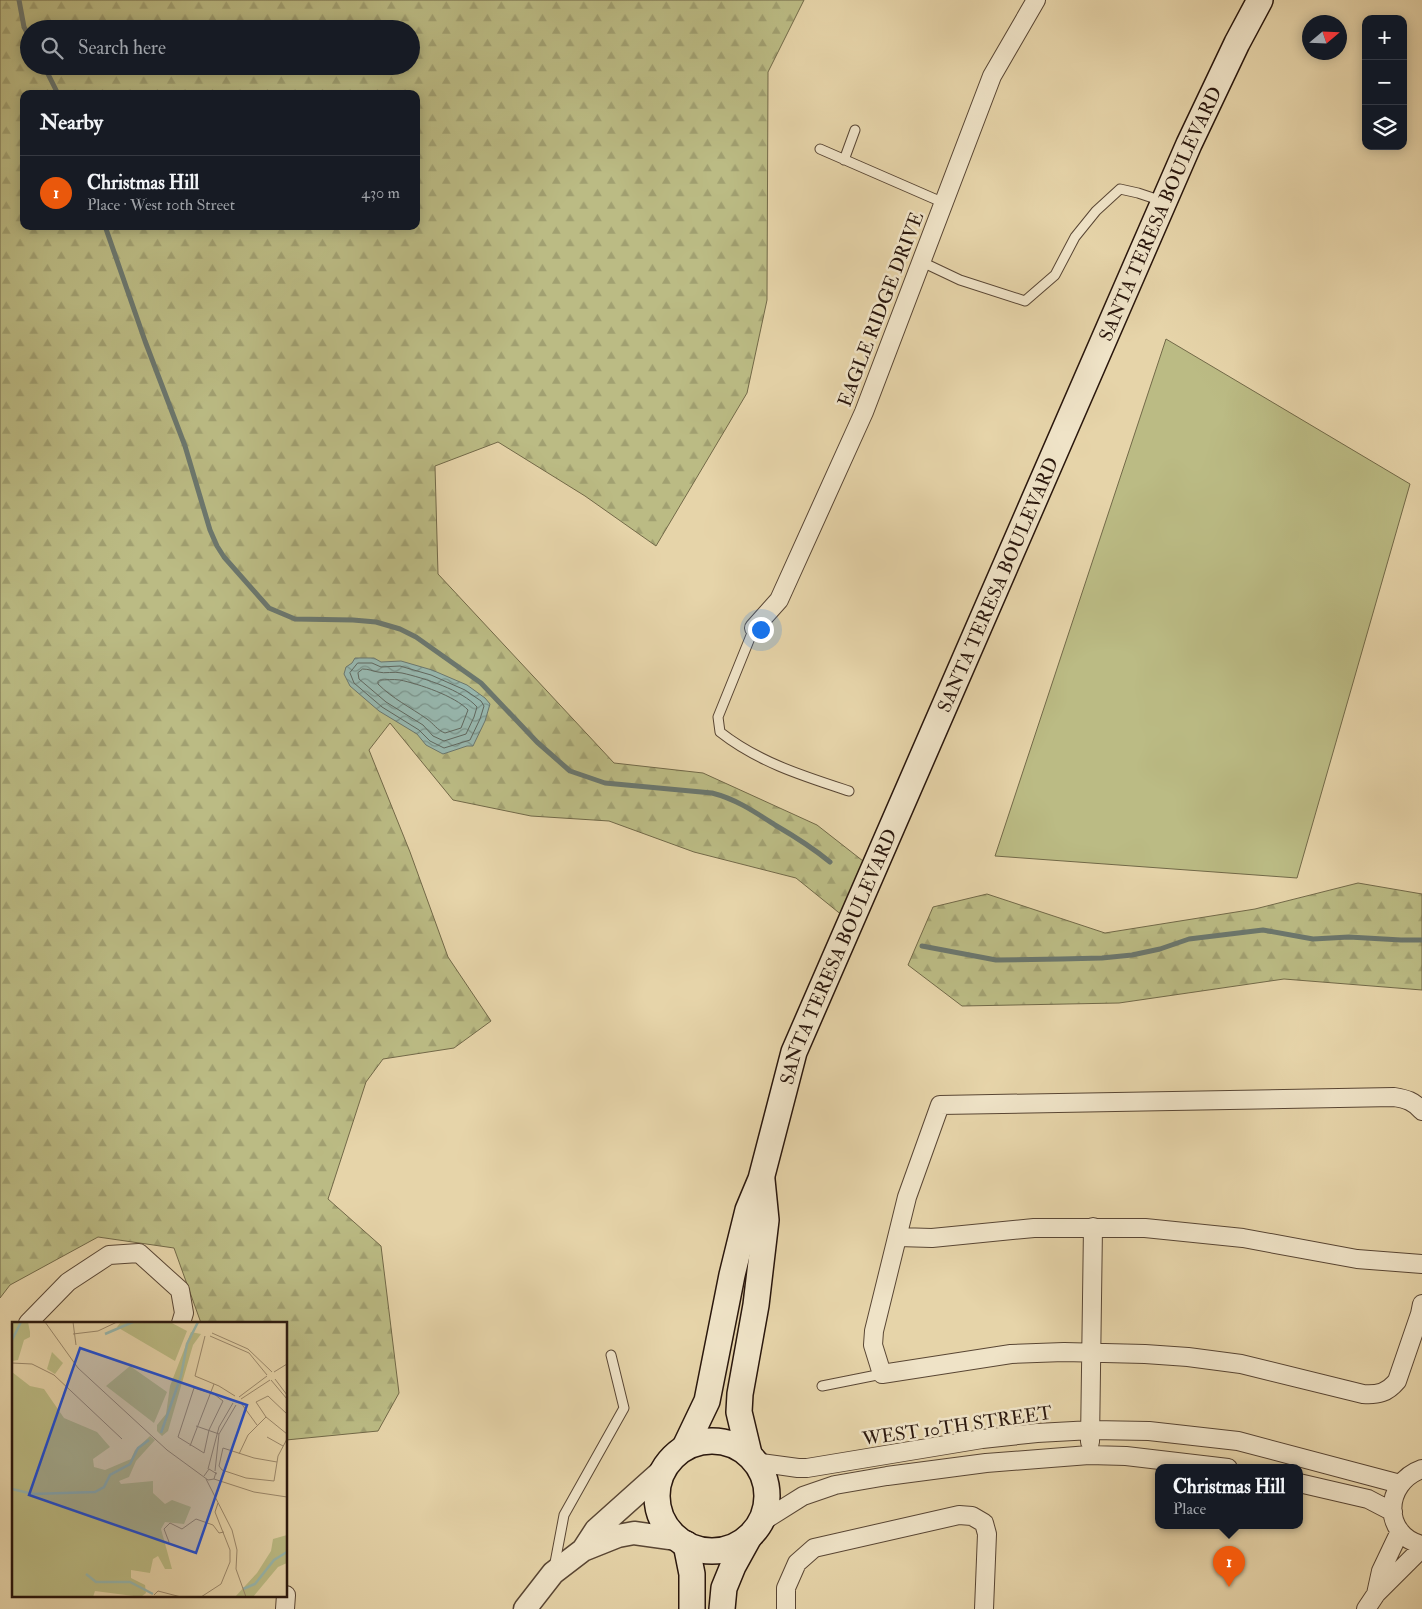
<!DOCTYPE html>
<meta charset="utf-8">
<style>
body{margin:0;font-family:"IM FELL Double Pica",serif;background:#20242c;color:#f1f3f6}
.controls{position:absolute;right:15px;top:15px;display:grid;overflow:hidden;border-radius:10px;box-shadow:0 2px 12px #0003}
.controls button{width:45px;height:45px;display:grid;place-items:center;padding:0;border:0;border-bottom:1px solid #363941;background:#171b24;color:#f1f3f6;font:25px sans-serif}
.compass{position:absolute;left:1302px;top:15px;width:45px;height:45px;border-radius:50%;background:#171b24;box-shadow:0 2px 12px #0003;rotate:71deg}
.you{position:absolute;left:760px;top:629px;width:18px;height:18px;margin:-12px;border:4px solid #fff;border-radius:50%;background:#1a73e8;box-shadow:0 0 0 8px #1a73e833}
.badge{display:grid;place-items:center;width:32px;height:32px;border-radius:50%;background:#ea580c;color:#fff;font-size:16px;font-weight:700}
.pin{position:absolute;translate:-50% -41px;filter:drop-shadow(0 1px 2px #0008)}
.pin::after{content:'';position:absolute;top:26px;width:18px;height:15px;background:inherit;clip-path:polygon(0 0,100% 0,50% 100%)}
.popup{position:absolute;left:1155px;top:1464px;width:148px;height:65px;box-sizing:border-box;display:grid;place-content:center;border-radius:10px;background:#171b24;filter:drop-shadow(0 1px 4px #0005);font-size:16px;white-space:nowrap;color:#9ea1a6}
.popup b{font-size:19px;color:#f1f3f6}
.popup::after{content:'';position:absolute;left:50%;top:100%;margin-left:-10px;border:10px solid transparent;border-top-color:#171b24}
.list{margin:0;padding:0;list-style:none}
h2{display:flex;justify-content:space-between;align-items:center;height:65px;margin:0;padding:0 20px;font-size:21px}
h2 small{font-size:16px;font-weight:400;color:#9ea1a6}
.list li{display:grid;grid-template-columns:32px 1fr auto;gap:15px;align-items:center;box-sizing:border-box;height:75px;padding:0 20px;border-top:1px solid #363941}
.list b{display:block;font-size:19px;white-space:nowrap}
.list p{margin:0;font-size:16px;white-space:nowrap;color:#9ea1a6}
.list em{font-size:16px;font-style:normal;color:#9ea1a6}
.icon{flex:none;width:28px;height:28px;fill:none;stroke:currentColor;stroke-width:2;stroke-linecap:round;stroke-linejoin:round}
.map{position:relative;flex:none;width:1422px;height:1609px;overflow:hidden}
.search{position:absolute;background:#171b24;box-shadow:0 2px 12px #0003;left:20px;top:20px;width:400px;height:55px;display:flex;align-items:center;gap:12px;box-sizing:border-box;padding:0 18px;border-radius:28px;color:#9ea1a6;font-size:19px}
.panel{position:absolute;background:#171b24;box-shadow:0 2px 12px #0003;left:20px;top:90px;width:400px;height:140px;border-radius:10px}
.map>svg:first-child{display:block}
</style>
<div class="map">
<svg width="1422" height="1609" viewBox="0 0 1422 1609">
<defs>
<pattern id="forest-firs" width="22" height="20" patternUnits="userSpaceOnUse" patternTransform="scale(1.25)"><rect width="22" height="20" fill="#bbbb84"/><path d="M5 1l3.5 6h-7zM16 11l3.5 6h-7z" fill="#a1a071"/></pattern>
<pattern id="water-waves" width="16" height="10" patternUnits="userSpaceOnUse" patternTransform="scale(1.25)"><rect width="16" height="10" fill="#97b7ae"/><path d="M0 5q4-4 8 0t8 0" fill="none" stroke="#7b948c"/></pattern>
</defs>
<rect width="100%" height="100%" fill="#e6d4a9"/>
<filter id="stains"><feTurbulence type="fractalNoise" baseFrequency=".004" numOctaves="4"/><feColorMatrix values="0 0 0 0 .2 0 0 0 0 .09 0 0 0 0 .02 0 0 0 .5 -.17"/></filter>
<radialGradient id="worn" r=".72"><stop offset=".6" stop-color="#630" stop-opacity="0"/><stop offset="1" stop-color="#630" stop-opacity=".3"/></radialGradient>
<!-- grass -->
<path fill="#bbbb84" stroke="#726948" d="M1166,339l244,145 -113,394 -302,-22z"/>
<!-- forest -->
<path fill="url(#forest-firs)" stroke="#726948" fill-rule="evenodd" d="M0,0h804l-36,72 -1,228 -20,93 -91,153 -71,-50 -87,-54 -63,24 3,108 176,189 89,10 114,52 46,36 -20,55 -47,-38 -102,-26 -85,-31 -78,-5 -78,-16 -63,-77 -21,27 41,102 38,105 43,64 -37,27 -71,11 -17,23 -38,117 53,47 18,147 -21,38 -92,9v-117h-85l-27,-75 -76,-11 -88,48 -10,13zM29,29h382v37h-382zM24,94h392v132h-392z
M1358,883l64,11v96l-138,-11 -165,24 -157,3 -54,-41 25,-58 54,-13 118,39 150,-24z"/>
<!-- water -->
<path fill="url(#water-waves)" stroke="#6b776e" d="M355,658h19l7,4 20,-1 31,9 35,15 18,13 5,6 -5,17 -12,25h-6l-24,8 -17,-9 -9,-11 -38,-23 -29,-25 -6,-12 2,-7 6,-4z"/>
<g fill="none" stroke-linecap="round" stroke-linejoin="round">
<!-- shore -->
<path stroke="#60675e" stroke-width="1" d="M358,663h14l9,4 19,-1 31,9 34,15 16,11 3,5 -4,13 -10,21 -26,8 -14,-7 -11,-11 -37,-23 -28,-24 -4,-10z
M363,669c6,0 9,2 15,3 7,2 16,-1 24,1 22,5 60,17 75,34l-3,10 -8,17 -22,7 -11,-5 -10,-11 -37,-23 -27,-23 -1,-6z
M380,680c6,0 13,-1 20,0 19,4 55,16 68,30l-7,18 -16,5c-8,-3 -11,-9 -18,-14 -17,-12 -34,-20 -49,-35v-2z"/>
<!-- stream -->
<path stroke="#6b776e" stroke-width="5" d="M19,0l5,27 5,9
M44,66l14,28
M105,226l40,115 40,105 25,84 7,16 7,11 45,51 26,11 58,1 23,2 24,7 16,8 65,46 56,59 33,29 35,12 107,10c24,6 43,19 63,32 19,11 38,23 55,37
M922,946l74,14 65,-1 41,-1 30,-3 28,-6 29,-10 74,-9 50,9 36,-2 52,3h21"/>
<defs>
<path id="service" d="M820,149l124,54
M844,160l11,-30
M922,262l38,18 65,21 30,-26 20,-38 21,-26 24,-22 18,4 24,8
M754,628l-36,89 2,15c38,30 83,44 129,59
M822,1386l60,-12
M554,1568l10,-53 60,-107 -13,-53"/>
<path id="minor" d="M754,628l25,-28 85,-188 128,-336 44,-76
M1422,1111c-8,-10 -16,-12 -28,-14l-454,8 -33,92 -33,134 -1,14 9,29 129,-20 53,-2 81,2 43,3 53,7 122,30c15,1 24,-1 34,-13l23,-67 2,-10
M898,1237l34,1 102,-10h111l98,10 114,21 65,5
M28,1323l40,-41 41,-27 30,-2 41,37 4,23 -3,10
M1090,1442l3,-215
M755,1462l43,6h9l175,-29 55,-6 55,-3 57,1 89,10 162,43
M1422,1469c-39,14 -40,66 0,76
M1299,1483l69,16 25,13
M760,1523l43,-27 32,-11 52,-9 99,-13 103,-8 37,1 102,12
M1376,1594l5,-23 19,-40
M285,1609l1,-14
M786,1609v-21l11,-25 17,-15 145,-33 13,1 12,7 3,11 -3,75
M1366,1609l10,-15 46,-46"/>
<path id="tertiary" d="M583,1550l13,-20 67,-60
M525,1609l28,-36 30,-23 35,-14 16,-3 43,6"/>
<g id="secondary">
<circle cx="712" cy="1496" r="55"/>
<path id="s1" d="M685,1447l22,-46 25,-126 16,-65 13,-31 33,-127 395,-908 48,-101 23,-43"/>
<path d="M749,1454l-10,-42 1,-18 16,-89 10,-85 -4,-40"/>
<path d="M686,1544l6,30v35"/>
<path d="M722,1609l2,-21 9,-22 16,-29"/>
</g>
</defs>
<!-- service casing -->
<use href="#service" stroke="#594634" stroke-width="11"/>
<!-- minor casing -->
<use href="#minor" stroke="#594634" stroke-width="20"/>
<!-- tertiary casing -->
<use href="#tertiary" stroke="#594634" stroke-width="25"/>
<!-- secondary casing -->
<use href="#secondary" stroke="#2a170d" stroke-width="28"/>
<!-- service -->
<use href="#service" stroke="#efe3c7" stroke-width="9"/>
<!-- minor -->
<use href="#minor" stroke="#efe3c7" stroke-width="18"/>
<!-- tertiary -->
<use href="#tertiary" stroke="#efe3c7" stroke-width="22"/>
<!-- secondary -->
<use href="#secondary" stroke="#efe3c7" stroke-width="25"/>
</g>
<g text-anchor="middle" stroke-width="5" stroke-linejoin="round" paint-order="stroke">
<!-- street labels -->
<g font-size="19" fill="#2a170d" stroke="#efe3c7">
<text dy="7" stroke="none"><textPath href="#s1" startOffset="1326">SANTA TERESA BOULEVARD</textPath></text>
<text transform="translate(880 309) rotate(-69)" y="7">EAGLE RIDGE DRIVE</text>
<text dy="7" stroke="none"><textPath href="#s1" startOffset="921">SANTA TERESA BOULEVARD</textPath></text>
<text dy="7" stroke="none"><textPath href="#s1" startOffset="516">SANTA TERESA BOULEVARD</textPath></text>
<text transform="translate(957 1425) rotate(-8)" y="7">WEST 10TH STREET</text>
</g>
</g>
<!-- overview -->
<g transform="translate(12 1322)">
<rect width="275" height="275" fill="#e6d4a9"/>
<path d="M109,0h49l17,9 -12,30 -58,-34zM118,44l37,26 -13,31 -48,-37z" fill="#bbbb84"/>
<path d="M0,0h16l2,10v5l-6,3 -6,20 -6,1zM179,10l10,2 -8,11 -25,86 -6,5 -5,-5v-6l9,-11 4,-28zM0,50l18,14 14,3 20,29 33,14 13,15 -17,12 1,8 11,3 26,-11 4,-9 15,-14 5,4 -19,21 -7,16 -10,4 2,3 32,-3v12l12,11 7,-4 19,7 -7,17 -19,-2 -4,7 11,40h-7l-7,-13 -5,3 -3,14 -19,-3v8l14,7 1,8 -5,4 -46,-6 -2,6h-81zM275,213v28l-9,4 -25,30h-18l22,-24 14,-22 2,-12z" fill="#bbbb84"/>
<path d="M40,30l11,11 -8,11 -8,-5z" fill="#bbbb84"/>
<path fill="none" stroke="#97b7ae" stroke-width="2.5" d="M93,12l28,-12M0,18l9,-18M149,111l20,-57 6,-32 11,-22M0,167l21,5 62,-2 9,-5 6,-12 20,-11 8,-16 11,-8M74,252l10,8h34l23,12M231,267l12,-5 19,-24 13,-8"/>
<path fill="none" stroke="#9b886b" stroke-width="1" d="M33,0l33,46 89,82 41,30 6,-1 2,-7M61,0l3,23M200,11l36,16 24,23M61,12l25,-3 19,-9M193,14l-10,40 24,10 16,10M198,14l39,17 18,22M0,41l20,1 22,11 68,64M262,50l13,-8M263,57l12,16M259,58l16,19M182,66l20,6 9,7 -14,29 -5,23 -26,-16zM227,75l28,-21M229,77l29,-19M229,81l16,22M275,92l-19,-18 -12,6 10,15 21,17M184,104l23,8M255,115l16,9M178,124l24,-62M227,132l9,-19 18,-18M265,140l-23,-4 -31,-10 -4,18 3,4 24,8 28,3 4,-25 9,-17M196,147l11,-42 14,-24M203,149l4,-37 17,-29M192,154l5,-7 8,5M194,157l26,51 5,20 -1,19 10,28M202,157l40,13 33,5M157,220l-5,-13 6,-6 12,6 14,-10 17,6 6,8 5,-1M142,273l4,-4 23,6M189,275l20,-13 9,-22v-12l-15,-38 3,-9"/>
<path fill="#1d4ed8" fill-opacity="0.15" stroke="#1d4ed8" stroke-width="2.5" d="M68,26l167,57 -51,148 -167,-58z"/>
<rect width="275" height="275" fill="none" stroke="#2a170d" stroke-width="2.5"/>
</g>
<rect width="100%" height="100%" filter="url(#stains)"/>
<rect width="100%" height="100%" fill="url(#worn)"/>
</svg>
<div class="controls">
<button>+</button>
<button>−</button>
<button><svg class="icon" aria-label="layers" viewBox="0 0 24 24"><path d="M12 4l9 5-9 5-9-5zM3 14l9 5 9-5"/></svg></button>
</div>
<svg class="compass" viewBox="-18 -18 36 36"><path d="M0-13l5 13h-10z" fill="#e53935"/><path d="M0 13l5-13h-10z" fill="#9ea1a6"/></svg>
<div class="you"></div>
<div class="pin badge" style="left:1229px;top:1587px">1</div>
<div class="popup"><b>Christmas Hill</b>Place</div>
<div class="search"><svg class="icon" aria-label="search" viewBox="0 0 24 24"><circle cx="10" cy="10" r="6"/><path d="M15 15l6 6"/></svg>Search here</div>
<section class="panel">
<h2>Nearby<small></small></h2>
<ul class="list">
<li><span class="badge">1</span><div><b>Christmas Hill</b><p>Place · West 10th Street</p></div><em>430 m</em></li>
</ul>
</section>
</div>
